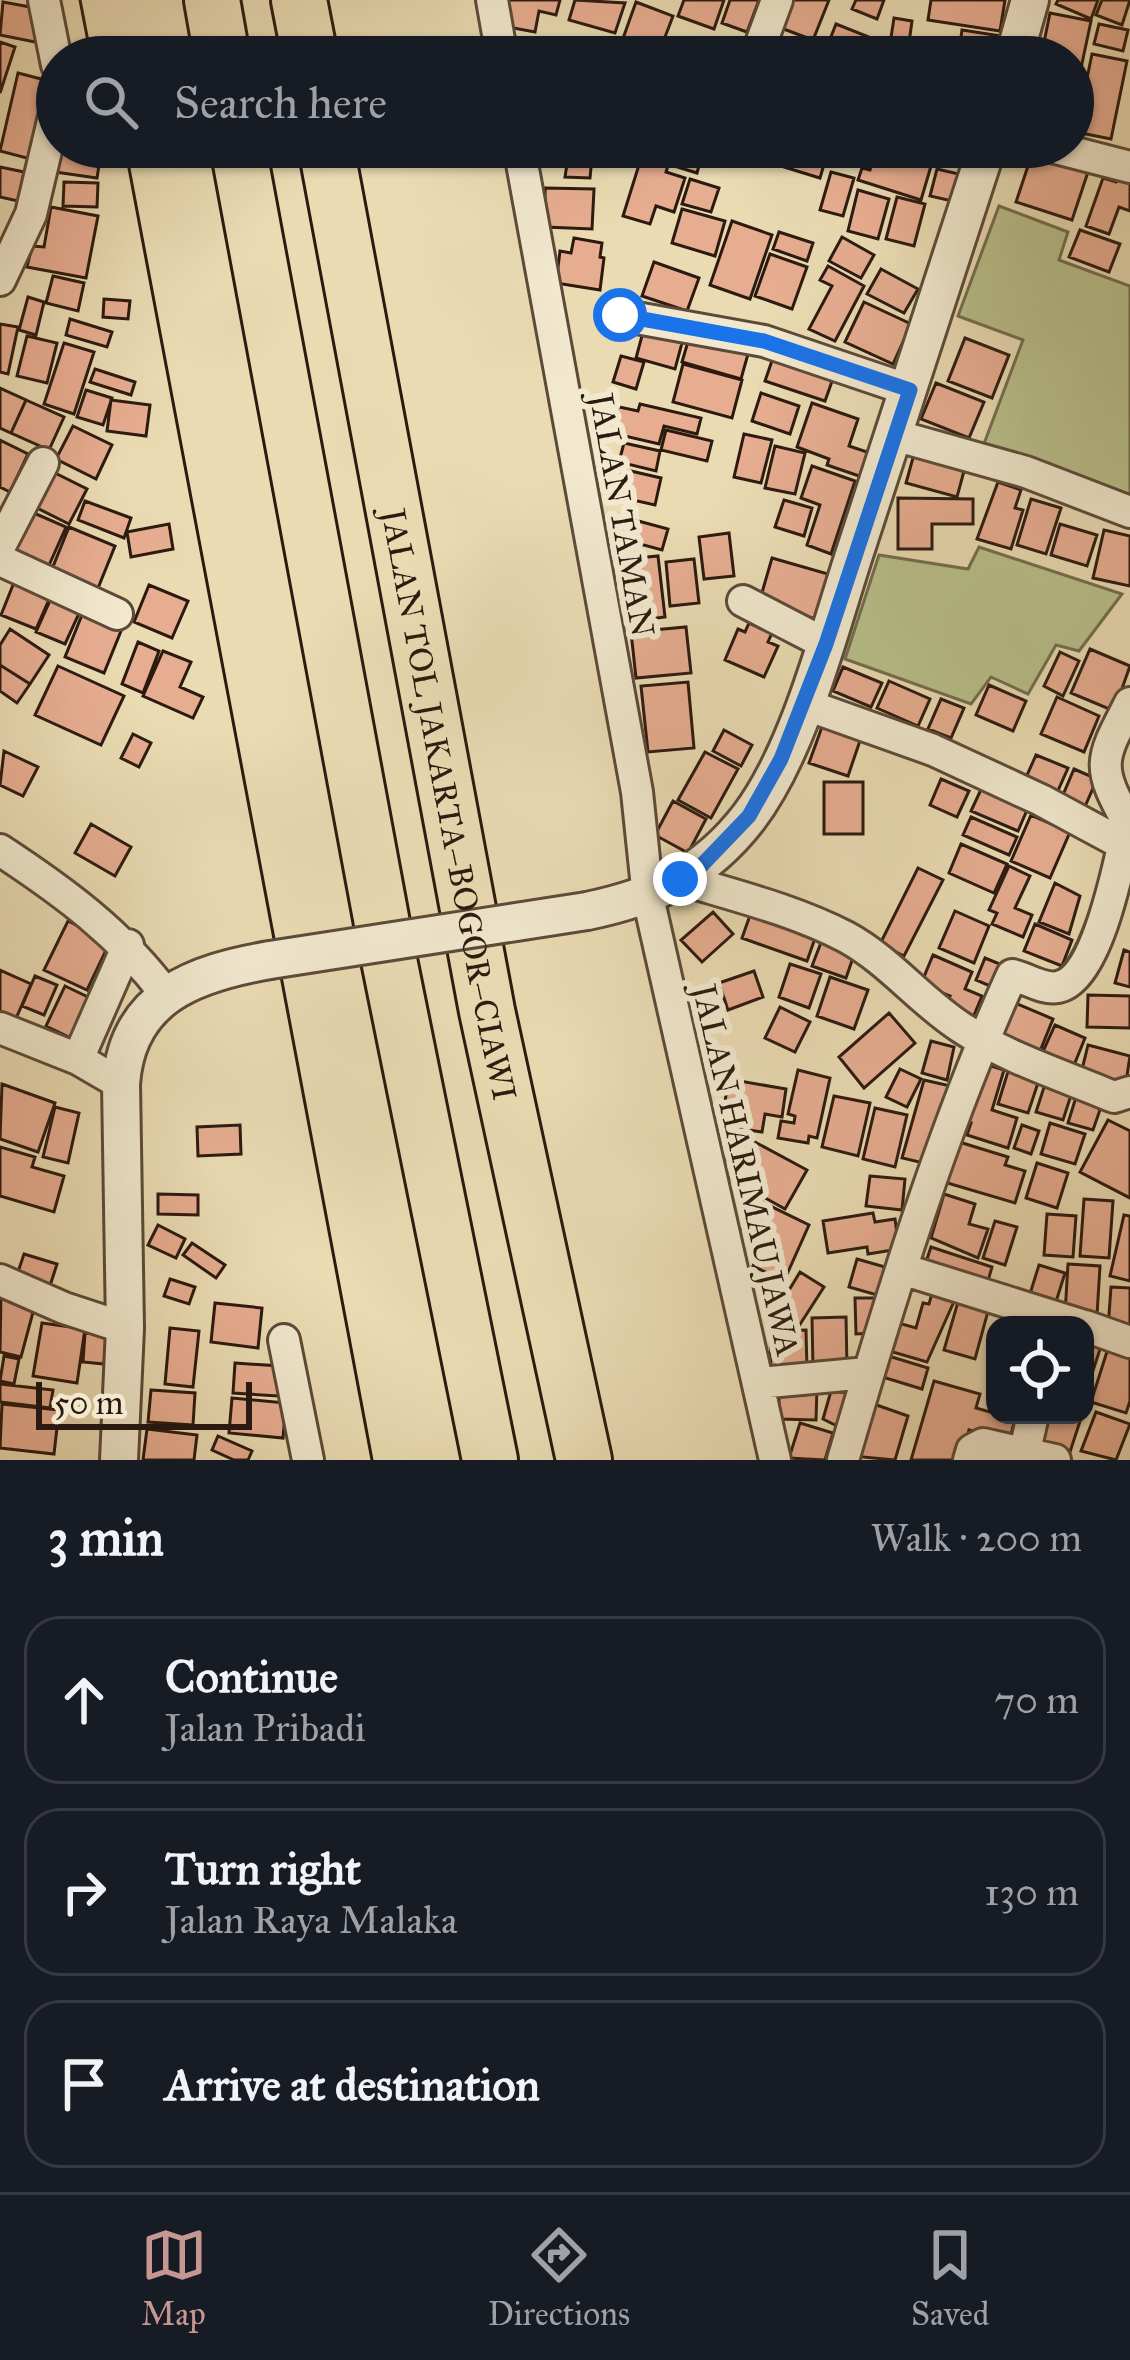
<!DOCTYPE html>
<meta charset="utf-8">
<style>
body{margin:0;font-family:"IM FELL Great Primer",serif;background:#20242c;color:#f1f3f6}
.controls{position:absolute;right:36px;bottom:36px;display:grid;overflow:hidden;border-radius:24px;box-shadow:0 3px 9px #0004}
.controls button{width:108px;height:108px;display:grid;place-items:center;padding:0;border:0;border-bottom:3px solid #363941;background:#171b24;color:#f1f3f6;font:60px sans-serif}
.scale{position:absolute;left:36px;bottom:30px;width:216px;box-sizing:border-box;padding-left:12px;border:6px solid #2c1a10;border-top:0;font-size:33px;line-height:42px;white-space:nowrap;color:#2c1a10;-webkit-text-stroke:9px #f1e8ce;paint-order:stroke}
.stop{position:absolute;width:36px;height:36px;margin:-27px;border:9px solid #1a73e8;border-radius:50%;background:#fff}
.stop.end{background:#1a73e8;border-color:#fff;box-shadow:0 3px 12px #0008}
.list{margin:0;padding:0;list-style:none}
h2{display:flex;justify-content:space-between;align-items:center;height:156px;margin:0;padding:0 48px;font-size:51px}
h2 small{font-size:39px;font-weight:400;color:#9ea1a6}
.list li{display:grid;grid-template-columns:78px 1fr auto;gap:36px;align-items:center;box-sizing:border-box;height:168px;margin:0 24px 24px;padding:0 24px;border:3px solid #363941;border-radius:36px}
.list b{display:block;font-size:45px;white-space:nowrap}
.list p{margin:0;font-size:39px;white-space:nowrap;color:#9ea1a6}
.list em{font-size:39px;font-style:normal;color:#9ea1a6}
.icon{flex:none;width:66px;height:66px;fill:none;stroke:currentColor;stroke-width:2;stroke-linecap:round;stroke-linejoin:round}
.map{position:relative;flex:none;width:1130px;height:1460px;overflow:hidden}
.search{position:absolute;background:#171b24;box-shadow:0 3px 9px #0004;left:36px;right:36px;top:36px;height:132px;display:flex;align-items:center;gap:30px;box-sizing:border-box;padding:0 42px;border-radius:66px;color:#9ea1a6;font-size:45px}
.sheet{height:732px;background:#171b24}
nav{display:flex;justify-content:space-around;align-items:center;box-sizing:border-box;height:168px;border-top:3px solid #363941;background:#171b24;font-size:33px;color:#9ea1a6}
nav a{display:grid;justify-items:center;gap:6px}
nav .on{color:#c59692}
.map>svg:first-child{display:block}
</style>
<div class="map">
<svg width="1130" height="1460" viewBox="0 0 1130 1460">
<rect width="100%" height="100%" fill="#eadbb3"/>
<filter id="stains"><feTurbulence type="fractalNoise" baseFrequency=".00167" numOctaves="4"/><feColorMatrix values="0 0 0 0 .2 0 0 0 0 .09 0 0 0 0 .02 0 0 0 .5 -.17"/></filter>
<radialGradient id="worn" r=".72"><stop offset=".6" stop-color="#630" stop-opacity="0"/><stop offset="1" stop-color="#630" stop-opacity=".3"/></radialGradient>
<!-- green -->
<path fill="#b8c08b" stroke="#726d4e" stroke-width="3" d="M999,206l69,26 -9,28 71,26v218l-148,-55 41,-109 -65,-24z
M979,547l143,47 -43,57 -23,-6 -28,49 -37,-17 -20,27 -126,-45 34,-104 89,14z"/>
<!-- building -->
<path fill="#e7ad91" stroke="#2c1a10" stroke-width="3" d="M498,0h62l-4,15 -17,-4 -4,21 -32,-6z
M575,0l50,3 -10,30 -46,-13z
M684,0h40l-10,29 -36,-13z
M730,0h29l-12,32 -25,-9z
M791,0h38l-16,40 -32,-12z
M856,0h28l-7,19 -25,-10z
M931,0h74l-5,31 -72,-11z
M1058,0h40l-7,19 -35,-15z
M1102,0h28l-8,25 -26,-10z
M3,2l38,7 -6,33 -35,-7z
M636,2l37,14 -8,21 14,5 -5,15h-17l-36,-13z
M1050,13l41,8 -10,47 -8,-1v-10h-32z
M894,18l18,3 -4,29 36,7h-56z
M836,24l33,13 -5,12 12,5 -1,3h-52z
M1099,24l29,6 -5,21 -29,-7z
M962,30l39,6 -3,19 -48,2 2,-14 8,1z
M0,42l15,5 -15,46z
M1092,54l35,7 -16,78 -35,-7z
M18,73l39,10 -19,78 -38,-10z
M554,147h39l-3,31 -25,-1 2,-13 -15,-2z
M677,147h27l-7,26 -26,-8z
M790,147h39l-9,31 -36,-11z
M51,151l49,8 -3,19 -49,-7z
M643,152l27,7 -4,13 19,6 -11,34 -18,-6 -6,18 -27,-8z
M875,152l56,14 -10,34 -63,-20 4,-12 8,2z
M1032,154l56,18 -16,48 -56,-18z
M0,167l24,5 -6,29 -18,-4z
M937,169l22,5 -7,27 -22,-5z
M831,172l23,6 -11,38 -23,-6z
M1118,176l12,4v31l-11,-4 -10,27 -23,-8 17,-48 13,4z
M690,179l29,9 -8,24 -29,-8z
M64,182l34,1 -1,24 -34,-1z
M545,188l49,1 -2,40 -47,-2z
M858,190l31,9 -11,40 -30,-8z
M897,197l28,7 -11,42 -28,-7z
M51,207l47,9 -12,62 -59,-11 5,-21 12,1z
M682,209l43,12 -10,35 -43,-13z
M732,221l40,14 -22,64 -40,-14z
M1080,230l40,14 -11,28 -40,-15z
M779,232l34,11 -6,18 -34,-12z
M842,237l32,18 -13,23 -32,-17z
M574,238l28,5 -2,14 4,1 -4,32 -44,-7 4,-32 11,2z
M770,254l37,13 -15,42 -37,-13z
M654,262l45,16 -12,33 -45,-15z
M828,266l36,20 -29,55 -26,-12 23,-43 -12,-6z
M881,269l37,20 -14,24 -37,-19z
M53,276l31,7 -6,28 -32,-8z
M28,297l16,5 -8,33 -17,-5z
M104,299l26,2 -2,18 -25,-2z
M864,302l47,22 -18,40 -48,-22z
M70,319l42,13 -5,15 -41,-12z
M0,324l18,3 -10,47 -8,-2z
M643,332l39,11 -7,26 -39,-11z
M27,336l30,7 -10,40 -30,-7z
M689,338l59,16 -7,25 -59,-17z
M965,338l44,17 -17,43 -44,-17z
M64,343l30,9 -20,62 -30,-10z
M775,352l60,21 -10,28 -60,-20z
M621,356l23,6 -8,27 -23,-7z
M683,364l59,16 -10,38 -59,-16z
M95,369l40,13 -4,13 -41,-13z
M936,383l48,19 -15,36 -48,-19z
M0,388l26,12 -15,33 -11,-5z
M86,390l26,8 -9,27 -26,-8z
M761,393l38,13 -9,28 -38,-13z
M26,400l38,17 -15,33 -38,-17z
M111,400l39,5 -4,31 -39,-5z
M812,403l46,16 -9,27 24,8 -8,24 -38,-13 2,-6 -32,-12z
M640,404l61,14 -4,16 -33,-8 -5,18 -56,-13 7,-26 28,6z
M73,426l39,19 -16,34 -40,-20z
M666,430l46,11 -5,20 -46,-11z
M744,434l28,6 -11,43 -27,-6z
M0,440l28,14 -18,38 -10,-5z
M624,443l36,8 -4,20 -37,-9z
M775,446l30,7 -10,41 -30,-6z
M916,447l51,13 -10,37 -51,-14z
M812,466l43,15 -24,73 -24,-9 13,-40 -19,-7z
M622,469l39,9 -6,27 -40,-9z
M51,471l36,18 -18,35 -36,-18z
M998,482l23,8 -6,18 8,2 -12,39 -34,-10z
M898,498l75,1v25h-41v25h-34z
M1031,499l30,9 -15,46 -29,-9z
M784,500l28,8 -8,28 -29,-9z
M85,501l46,17 -7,20 -46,-18z
M27,510l39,17 -20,45 -38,-17z
M631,519l37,10 -6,21 -37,-10z
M169,524l4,25 -42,8 -4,-25z
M1060,524l37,11 -10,31 -36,-11z
M69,527l46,19 -19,47 -46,-19z
M1104,530l26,6v50l-37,-8z
M729,533l5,43 -30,3 -5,-42z
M658,556l7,61 -40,5 -7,-62z
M772,558l56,16 -12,45 -57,-16z
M694,559l5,44 -29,3 -4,-44z
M15,580l36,15 -15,34 -35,-14z
M149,585l39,16 -16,37 -38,-16z
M53,594l29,13 -17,37 -29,-12z
M84,610l39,16 -19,47 -39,-16z
M749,623l23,10 -4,9 10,4 -14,31 -39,-17 13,-31 7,3z
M686,627l5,46 -55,5 -5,-46z
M10,629l39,26 -19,29 -30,-19v-20z
M138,642l21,9 -16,42 -21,-9z
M1090,649l40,17 -16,45 -43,-18z
M163,651l28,11 -11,25 23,10 -10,21 -50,-22z
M1060,652l19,9 -16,35 -19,-10z
M0,665l30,19 -13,19 -17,-12z
M58,666l66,30 -23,49 -66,-30z
M843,667l39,16 -11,24 -38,-16z
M889,681l41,18 -12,27 -41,-18z
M688,682l6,66 -46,4 -7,-66z
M989,685l37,16 -13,30 -37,-16z
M1057,697l42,19 -15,36 -43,-18z
M941,699l23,9 -13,30 -23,-9z
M827,713l38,13 -17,50 -39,-13z
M724,730l28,15 -11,21 -28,-15z
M133,734l18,9 -12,24 -18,-9z
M4,751l34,16 -15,29 -23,-11z
M705,752l33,17 -27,49 -33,-18z
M1036,755l32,13 -12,27 -32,-13z
M1074,769l23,10 -14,32 -23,-9z
M941,779l28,12 -12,26 -27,-12z
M824,782h39v52h-39z
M984,783l46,20 -12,28 -47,-20z
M673,801l33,18 -18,34 -33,-18z
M1031,815l39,17 -20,46 -39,-17z
M971,817l46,20 -8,18 -46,-20z
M91,824l40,23 -16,29 -40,-23z
M961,844l46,20 -13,29 -45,-20z
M1009,866l21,10 -15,32 17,7 -9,22 -31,-13 5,-11 -8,-3z
M918,868l25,12 -39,76 -24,-12z
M1055,883l25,13 -11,38 -30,-12z
M754,904l65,23 -12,34 -65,-23z
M955,911l34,15 -15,37 -35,-15z
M713,912l20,22 -31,28 -21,-22z
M68,921l42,21 -23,48 -43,-20z
M1035,924l37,16 -10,26 -38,-15z
M822,940l33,12 -9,26 -34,-12z
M1124,950l6,2v35l-15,-4z
M933,955l39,17 -7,17 17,7 -10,24 -28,-12 6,-12 -29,-12z
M985,958l22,9 -10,22 -21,-9z
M790,964l31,10 -12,34 -30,-11z
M0,970l31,14 -17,39 -14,-6z
M754,971l9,26 -35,13 -9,-27z
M35,976l22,9 -13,30 -22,-9z
M830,977l38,13 -14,39 -37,-13z
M65,986l27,13 -19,40 -27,-13z
M1088,995l42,1v32l-43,-1z
M1006,999l47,20 -15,37 -48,-21z
M780,1007l30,15 -15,30 -30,-14z
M889,1013l26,30 -51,45 -25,-31z
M1055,1025l30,13 -13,32 -31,-14z
M931,1041l23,6 -7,33 -25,-7z
M1088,1045l42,11 -5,33 -45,-11z
M985,1064l19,6 -12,40 25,8 -9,30 -41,-13 4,-12 -5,-1z
M1010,1065l31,9 -13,39 -30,-9z
M900,1069l21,10 -14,28 -21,-10z
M798,1070l32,8 -13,60 -8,-2 -1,7 -30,-5 3,-17 13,2 1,-7 -7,-2z
M728,1079l58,10 -4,28 -17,-3 -3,18 -40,-6z
M924,1080l31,7 -27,77 -26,-6z
M1046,1081l27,8 -10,31 -27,-8z
M2,1084l53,19 -17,49 -38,-13z
M834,1096l36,7 -12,53 -36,-9z
M1076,1097l26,7 -9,26 -25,-7z
M55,1107l24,6 -11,50 -25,-6z
M875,1108l32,7 -12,52 -32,-8z
M1108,1120l22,11v67l-50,-26z
M1050,1123l35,11 -10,30 -34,-10z
M240,1125l1,29 -43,2 -1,-29z
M1022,1125l17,6 -8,23 -17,-6z
M740,1134l67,36 -22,39 -66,-37z
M956,1141l52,16 -3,8 20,6 -10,32 -71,-21z
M0,1147l35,10 -3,10 32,9 -10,36 -54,-16z
M1037,1163l31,10 -11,35 -31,-10z
M870,1176l35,3 -3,31 -36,-4z
M158,1194l40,1v20l-40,-1z
M944,1194l31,10 -6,20 19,5 -10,29 -47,-20z
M1084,1199l29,2 -4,57 -29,-2z
M758,1200l51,25 -25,56 -31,-15 13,-25 -23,-12z
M873,1213l2,9 20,-3 4,30 -31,5 -1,-7 -39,6 -5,-32z
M1047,1214l29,2 -3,41 -29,-2z
M1124,1215l6,1v65l-20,-5z
M995,1221l22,6 -12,38 -22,-7z
M158,1225l27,14 -9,19 -28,-13z
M192,1243l33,22 -9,13 -33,-23z
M931,1247l61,20 -7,24 -62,-20z
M24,1254l33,10 -9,28 -33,-11z
M857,1259l35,10 -8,28 -35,-10z
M1068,1264l32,2 -3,49 -32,-1z
M1039,1265l26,8 -10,32 -26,-8z
M800,1272l24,15 -27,42 -23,-14z
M170,1279l25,8 -6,17 -25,-8z
M1111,1287l19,1v43l-22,-2z
M933,1290l23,7 -29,65 -41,-12 9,-28 21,6 7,-25 6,1z
M1,1292l35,9 -15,56 -21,-5z
M960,1295l30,9 -15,55 -31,-9z
M855,1298h20l1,35 -20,1z
M215,1303l47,5 -4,40 -47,-6z
M846,1317l1,50 -34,1 -1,-50z
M42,1323l43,6 -8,54 -44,-7z
M170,1328l29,3 -6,56 -28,-3z
M806,1330l1,41h-36l-1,-40z
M1085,1331l19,6 -19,58z
M85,1333l21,1 -2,30 -21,-2z
M1111,1339l19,6v56l-4,12 -35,-11z
M882,1354l46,14 -6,21 -46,-14z
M4,1356l15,3 -5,25 -14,-3z
M235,1363l45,3 -2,30 -45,-3z
M934,1381l46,13 -4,14 39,11 -6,23 -40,-12 -8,30h-50z
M0,1384l53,6 -3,18 -50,-6z
M779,1387h38l-1,33 -37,-1z
M151,1390l44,3 -2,32 -45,-3z
M831,1391l24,3 -12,35 -20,-10z
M232,1398l54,5 -3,35 -54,-5z
M871,1403l37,13 -13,44 -43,-4z
M2,1404l57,6 -5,44 -54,-6z
M1096,1412l34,12 -14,36 -35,-9z
M1047,1415h35l-12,37 -32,-10z
M800,1423l33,10 -8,27 -36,-2z
M147,1429l50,6 -3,25h-51z
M218,1436l34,15 -4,9h-14l-22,-10z"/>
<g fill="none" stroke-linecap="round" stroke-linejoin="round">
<defs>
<path id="minor" d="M44,0l13,65
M492,0l10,57
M756,57l21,-57
M519,147l118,645 11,105 127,563
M1052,147l78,20
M0,280l31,-66 26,-110
M620,315l144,26 145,49
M894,435l132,37 104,40
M0,546l43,-83
M0,560l117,54
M743,601l83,43
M804,704l129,46 108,50 89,48
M0,850c64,42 121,84 167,146
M680,879c56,17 114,31 166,58 44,24 74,64 116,91 45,30 102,48 152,69l16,-5
M0,1028l78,31 43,25
M78,1059l50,-114
M902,1269l179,56
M0,1280l64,28 61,20
M1085,1326l45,16
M284,1340l24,120
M759,1383l108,-10
M1025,1451l8,-36
M843,1460c47,-161 100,-333 169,-485 15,3 30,15 46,12 40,-8 62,-127 70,-164 -32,-58 -28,-62 2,-120
M969,1460l3,-10 11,-6 72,16"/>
<path id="tertiary" d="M1014,57l16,-57
M587,911c68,-14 118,-37 162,-94 50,-66 79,-182 105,-262 45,-136 90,-272 133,-408
M119,1460l6,-132 -4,-244c6,-88 74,-111 149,-124"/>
<g id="motorway">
<path d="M212,0l10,57"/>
<path d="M299,0l11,57"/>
<path d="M238,147l148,798 104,515"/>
<path id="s1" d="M326,147l161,864 97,449"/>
</g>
</defs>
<!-- minor casing -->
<use href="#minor" stroke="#5c4a39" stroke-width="36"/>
<!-- tertiary casing -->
<use href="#tertiary" stroke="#5c4a39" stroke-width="42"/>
<!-- motorway casing -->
<use href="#motorway" stroke="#2c1a10" stroke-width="60"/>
<!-- minor -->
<use href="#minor" stroke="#f1e8ce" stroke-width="30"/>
<!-- tertiary -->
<use href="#tertiary" stroke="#f1e8ce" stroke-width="36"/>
<!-- motorway -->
<use href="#motorway" stroke="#eadbb3" stroke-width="54"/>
<!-- tram -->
<path stroke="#2c1a10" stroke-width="3" d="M80,0l11,57
M125,147l247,1313"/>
<defs>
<path id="tertiary-bridge" d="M270,960l317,-49"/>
</defs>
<!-- tertiary-bridge casing -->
<use href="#tertiary-bridge" stroke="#5c4a39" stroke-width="42" stroke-linecap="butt"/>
<!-- tertiary-bridge -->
<use href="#tertiary-bridge" stroke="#f1e8ce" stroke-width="36"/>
</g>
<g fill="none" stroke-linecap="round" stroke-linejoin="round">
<!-- route -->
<path stroke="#1a73e8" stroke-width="15" d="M620,315l144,26 146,49 -84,254 -45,115 -32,57 -49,51 -20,12"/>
</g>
<g text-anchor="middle" stroke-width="12" stroke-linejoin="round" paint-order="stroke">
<!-- street labels -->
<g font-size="33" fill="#2c1a10" stroke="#f1e8ce">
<text transform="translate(623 515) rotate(80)" y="12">JALAN TAMAN</text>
<text dy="12" stroke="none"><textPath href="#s1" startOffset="669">JALAN TOL JAKARTA–BOGOR–CIAWI</textPath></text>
<text transform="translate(747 1170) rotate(77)" y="12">JALAN HARIMAU JAWA</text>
</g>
</g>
<rect width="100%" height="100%" filter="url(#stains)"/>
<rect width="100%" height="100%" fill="url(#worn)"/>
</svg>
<div class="controls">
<button><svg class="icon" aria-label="locate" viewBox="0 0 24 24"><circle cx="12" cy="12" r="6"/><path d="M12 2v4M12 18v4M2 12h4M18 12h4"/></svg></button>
</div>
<div class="scale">50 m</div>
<div class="stop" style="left:620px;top:315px"></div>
<div class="stop end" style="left:680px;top:879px"></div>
<div class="search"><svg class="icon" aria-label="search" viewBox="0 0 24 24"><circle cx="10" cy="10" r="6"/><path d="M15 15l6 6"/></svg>Search here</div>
</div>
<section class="sheet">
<h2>3 min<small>Walk · 200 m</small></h2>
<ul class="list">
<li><svg class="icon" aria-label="ahead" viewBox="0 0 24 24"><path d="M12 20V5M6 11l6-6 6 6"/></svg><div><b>Continue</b><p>Jalan Pribadi</p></div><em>70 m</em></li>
<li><svg class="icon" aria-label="right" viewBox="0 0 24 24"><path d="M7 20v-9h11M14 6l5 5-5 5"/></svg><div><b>Turn right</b><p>Jalan Raya Malaka</p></div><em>130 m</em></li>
<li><svg class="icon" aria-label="arrive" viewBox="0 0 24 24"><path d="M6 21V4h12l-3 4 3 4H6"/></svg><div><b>Arrive at destination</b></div></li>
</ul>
</section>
<nav>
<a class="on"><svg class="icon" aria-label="map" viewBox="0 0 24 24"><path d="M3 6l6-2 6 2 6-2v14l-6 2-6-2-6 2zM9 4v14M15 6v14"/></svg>Map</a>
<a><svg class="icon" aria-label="directions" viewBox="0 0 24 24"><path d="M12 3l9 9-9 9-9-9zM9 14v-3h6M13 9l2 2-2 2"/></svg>Directions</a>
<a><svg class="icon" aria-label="saved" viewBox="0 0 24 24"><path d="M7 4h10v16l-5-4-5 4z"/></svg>Saved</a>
</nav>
